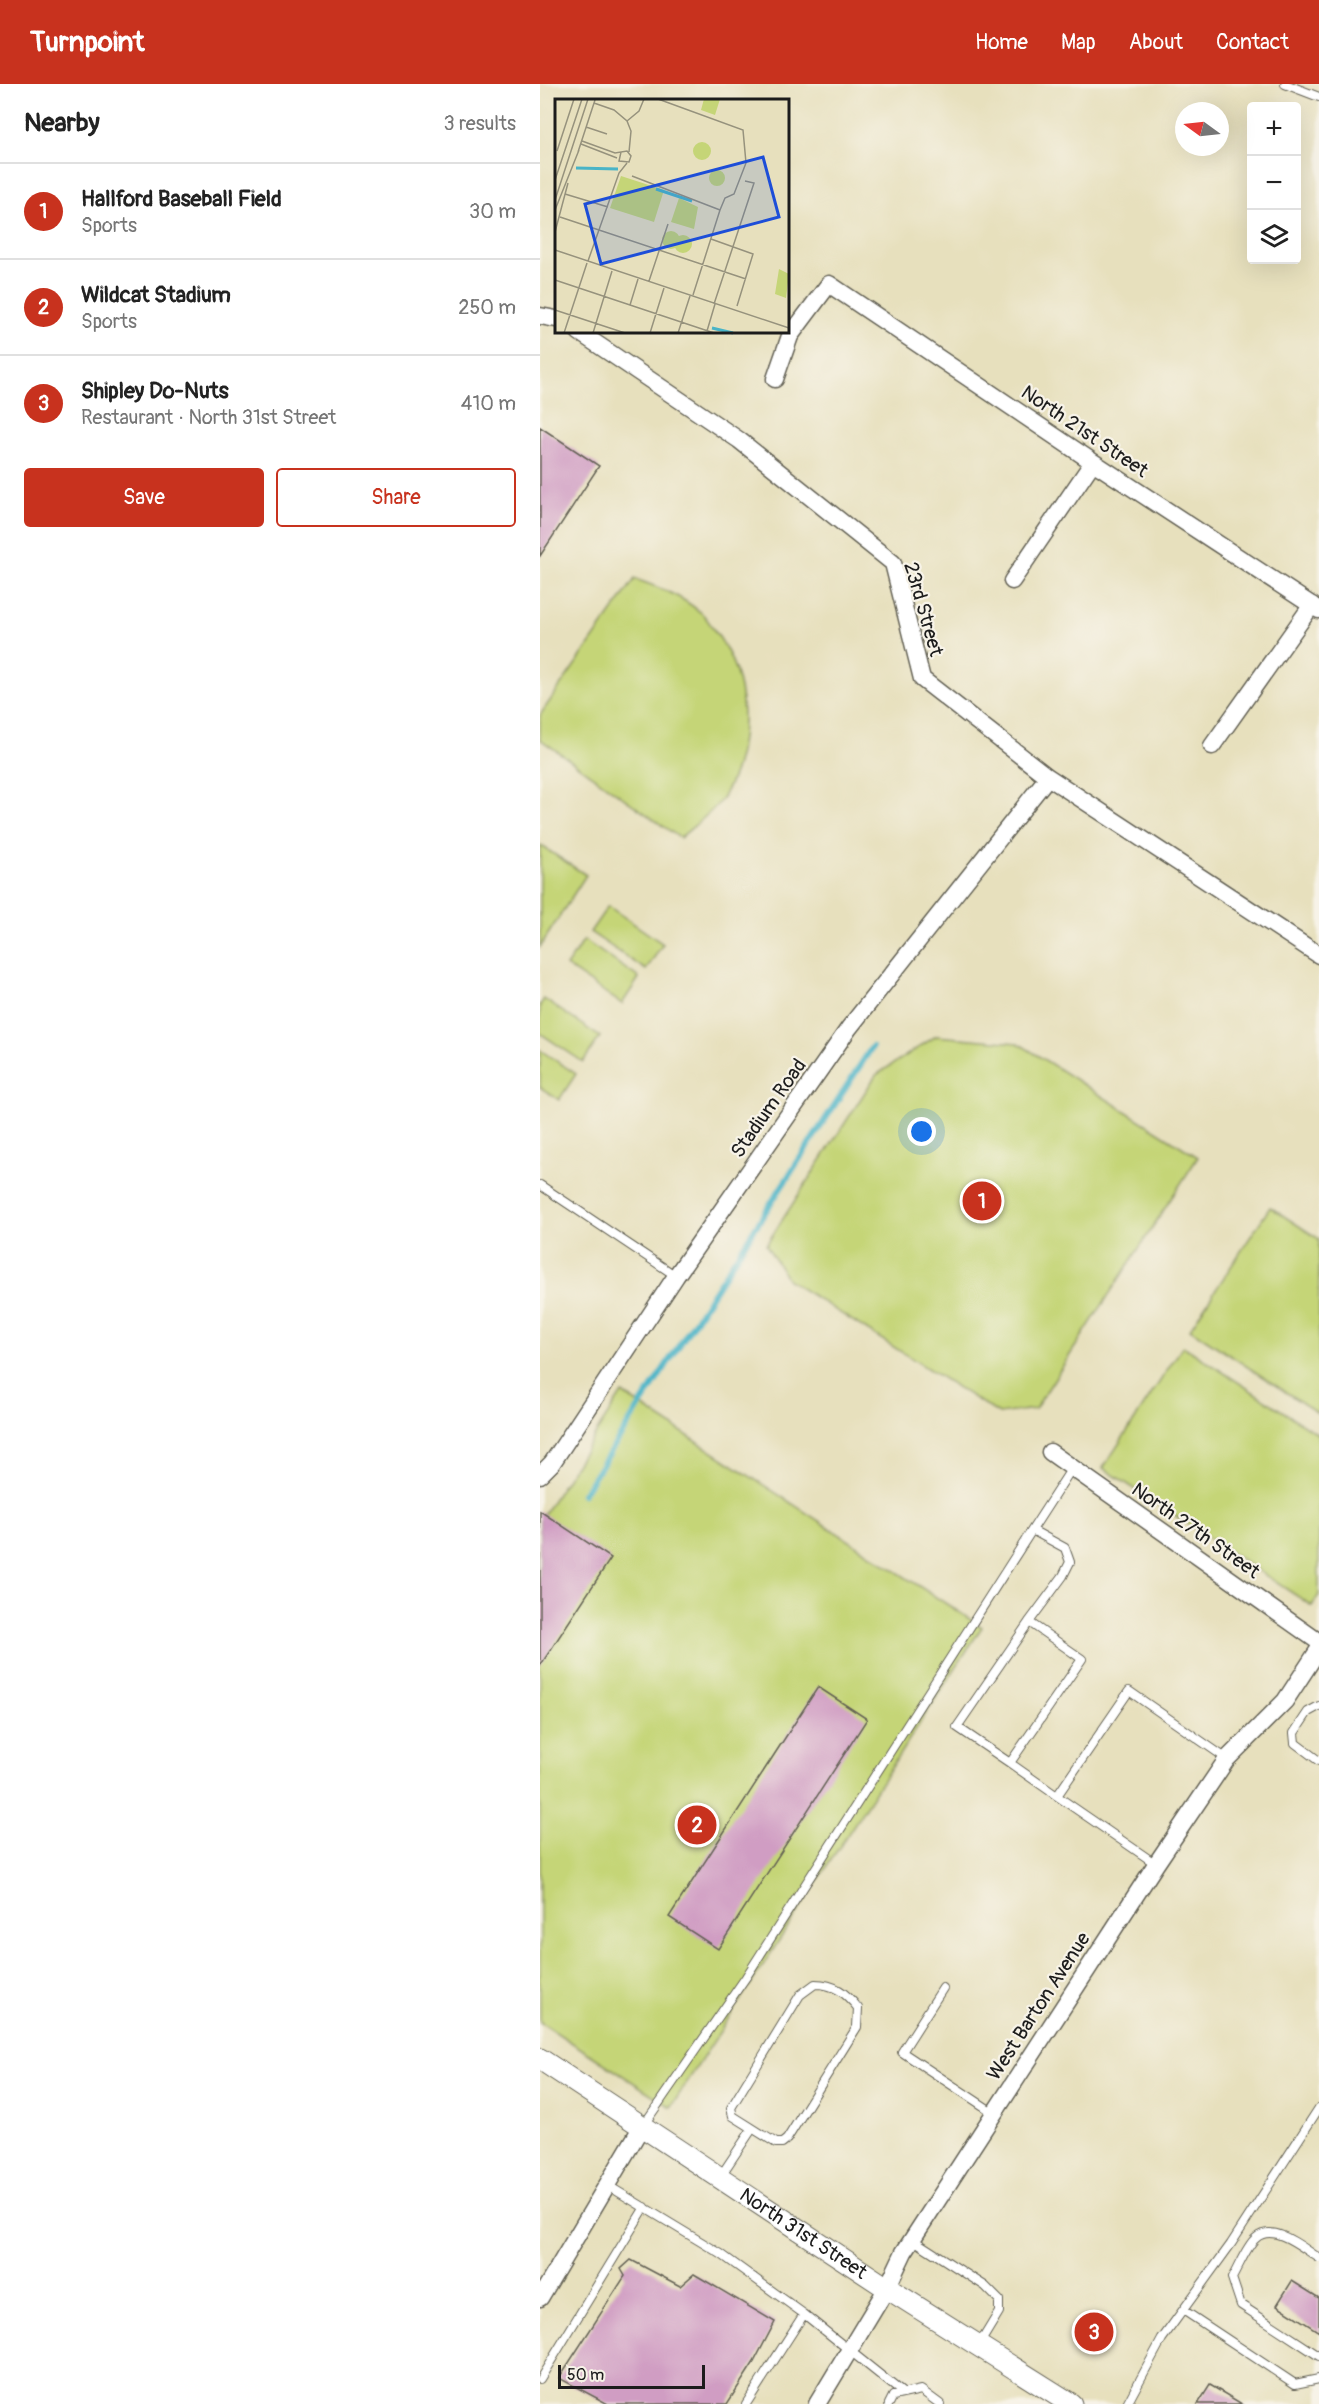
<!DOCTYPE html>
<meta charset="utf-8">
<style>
body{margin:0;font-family:Pangolin,sans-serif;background:#f6f6f6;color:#222}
.controls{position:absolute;right:18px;top:18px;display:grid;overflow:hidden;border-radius:6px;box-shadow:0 6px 24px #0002}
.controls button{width:54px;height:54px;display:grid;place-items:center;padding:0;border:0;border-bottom:2px solid #e0e0e0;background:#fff;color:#222;font:30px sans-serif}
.compass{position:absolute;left:635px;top:18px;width:54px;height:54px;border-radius:50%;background:#fff;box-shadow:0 6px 24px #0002;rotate:285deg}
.scale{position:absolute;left:18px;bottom:15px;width:147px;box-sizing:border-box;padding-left:6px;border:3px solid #1c1c1c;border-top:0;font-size:16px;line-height:21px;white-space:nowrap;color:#1c1c1c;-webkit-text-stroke:4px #f7f3e8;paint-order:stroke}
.you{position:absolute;left:382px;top:1048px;width:21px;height:21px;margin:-15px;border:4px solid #fff;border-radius:50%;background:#1a73e8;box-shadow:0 0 0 9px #1a73e833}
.badge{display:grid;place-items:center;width:39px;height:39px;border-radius:50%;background:#c8321e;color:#fff;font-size:20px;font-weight:700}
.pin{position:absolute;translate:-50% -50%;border:3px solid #fff;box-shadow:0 2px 6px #0006}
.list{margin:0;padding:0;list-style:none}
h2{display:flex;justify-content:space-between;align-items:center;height:78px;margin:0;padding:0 24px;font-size:26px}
h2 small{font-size:20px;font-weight:400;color:#767676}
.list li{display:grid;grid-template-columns:39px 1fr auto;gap:18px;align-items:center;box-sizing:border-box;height:96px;padding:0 24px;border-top:2px solid #e0e0e0}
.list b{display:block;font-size:22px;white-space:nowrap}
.list p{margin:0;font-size:20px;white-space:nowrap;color:#767676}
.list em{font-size:20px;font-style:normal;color:#767676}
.actions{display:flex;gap:12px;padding:18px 24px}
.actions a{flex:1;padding:14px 0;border:2px solid #c8321e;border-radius:6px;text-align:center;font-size:21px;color:#c8321e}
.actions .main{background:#c8321e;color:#fff}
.icon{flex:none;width:33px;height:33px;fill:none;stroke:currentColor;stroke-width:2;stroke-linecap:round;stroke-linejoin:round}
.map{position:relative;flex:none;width:779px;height:2320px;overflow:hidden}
header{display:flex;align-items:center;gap:36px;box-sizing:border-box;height:84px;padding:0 30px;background:#c8321e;color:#fff}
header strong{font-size:28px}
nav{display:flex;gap:33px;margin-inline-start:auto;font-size:21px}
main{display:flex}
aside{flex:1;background:#fff}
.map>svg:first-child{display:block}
</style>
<header>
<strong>Turnpoint</strong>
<nav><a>Home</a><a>Map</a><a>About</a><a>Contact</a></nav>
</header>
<main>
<aside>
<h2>Nearby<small>3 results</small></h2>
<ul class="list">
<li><span class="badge">1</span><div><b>Hallford Baseball Field</b><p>Sports</p></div><em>30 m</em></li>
<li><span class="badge">2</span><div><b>Wildcat Stadium</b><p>Sports</p></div><em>250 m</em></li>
<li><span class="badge">3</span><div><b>Shipley Do-Nuts</b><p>Restaurant · North 31st Street</p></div><em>410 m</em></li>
</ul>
<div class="actions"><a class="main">Save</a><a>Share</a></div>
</aside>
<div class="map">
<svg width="779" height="2320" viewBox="0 0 779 2320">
<rect width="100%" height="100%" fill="#f7f3e8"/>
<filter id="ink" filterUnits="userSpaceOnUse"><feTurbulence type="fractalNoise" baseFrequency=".0167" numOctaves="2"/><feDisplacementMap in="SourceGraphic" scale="12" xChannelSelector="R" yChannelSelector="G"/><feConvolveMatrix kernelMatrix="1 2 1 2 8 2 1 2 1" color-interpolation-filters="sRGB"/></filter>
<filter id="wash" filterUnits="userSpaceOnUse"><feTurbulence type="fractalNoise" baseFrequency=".008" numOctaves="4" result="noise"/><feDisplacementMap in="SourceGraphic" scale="24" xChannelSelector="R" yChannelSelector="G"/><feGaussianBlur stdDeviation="1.35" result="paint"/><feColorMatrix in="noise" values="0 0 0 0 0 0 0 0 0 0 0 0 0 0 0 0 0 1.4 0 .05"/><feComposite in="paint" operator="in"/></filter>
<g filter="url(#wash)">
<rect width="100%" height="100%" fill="#e7e0bd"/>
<!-- green -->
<path fill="#c5d577" stroke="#70784a" stroke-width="1.5" d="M95,495c23,8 47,17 65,33 6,4 10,12 14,18 36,47 38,116 9,167 -8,14 -31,30 -43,41l-140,-99v-24z
M0,761l46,30 -46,72z
M68,822l55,38 -17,26 -56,-38z
M44,856l55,38 -17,26 -56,-38z
M4,915l56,38 -17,25 -43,-29v-28z
M396,952l82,7 180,114 -163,252 -36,5 -211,-134 -22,-35 110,-170z
M0,966l36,24 -17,26 -19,-13z
M730,1123l49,32v175l-129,-85z
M643,1262l136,89v160l-7,11 -209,-138z
M82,1309l360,234 -311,480 -131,-85v-502z"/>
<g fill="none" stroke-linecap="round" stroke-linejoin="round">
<!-- stream -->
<path stroke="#49b4c7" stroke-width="6" d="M43,1410l289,-447"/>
</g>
<g id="blocks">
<!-- building -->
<path fill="#d09dc3" d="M0,343l59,39 -59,90z
M0,1427l71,47 -71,108z
M278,1603l49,32 -149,230 -49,-32z
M91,2176l49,26 14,-12 81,48 -21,40 -27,42h-119l-49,-26 66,-102 -4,-7z
M752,2197l27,17v34l-42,-27z
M670,2301l32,19h-44z"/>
</g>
</g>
<g filter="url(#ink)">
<use href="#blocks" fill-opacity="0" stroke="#636154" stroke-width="1.5"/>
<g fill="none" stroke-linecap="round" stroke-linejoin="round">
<defs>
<path id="service" d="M745,0l34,13
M0,1101l136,91
M489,1538l34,-46 7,-14 -5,-14 -33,-18 40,-62
M779,1622l-11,6 -14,21 1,10 24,18
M470,1679l-53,-36 72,-105 53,37 -72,104 47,33
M616,1780l-99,-68 72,-105 98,68
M275,1900c20,0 31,9 43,24l-1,19 -70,112 -5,4h-6l-43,-27 -2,-8 69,-113z
M403,1904l-41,64 92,61
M103,2042l103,-149 286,-447
M180,2093l32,-48
M67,2101l114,69 83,60 100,80
M372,2155l73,47 14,14v12l-20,33
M779,2174c-15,-9 -45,-36 -63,-20 -9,7 -18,30 -24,40l9,27 78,51
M643,2226l112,74 24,-5
M0,2295l105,-172
M206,2320l58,-90
M349,2320l4,-8 28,-6 19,14
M587,2320l35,-65 69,-95 88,-136"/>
<path id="minor" d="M0,232l16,3
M39,248l160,108 154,123 29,116 126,98 271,178
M235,295l15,-43 39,-52 264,178 226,148
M472,497l81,-119
M672,662l100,-141
M510,1368l269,190
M0,1391l12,-12 124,-187 173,-248 199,-251
M0,2214l102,-172
M277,2320l70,-116 17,-36 252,-388 71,-105 58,-58 34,-52"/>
<g id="tertiary">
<path id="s1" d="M0,1975l347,229 184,116"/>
</g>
</defs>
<!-- service casing -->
<use href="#service" stroke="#636154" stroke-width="10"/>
<!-- minor casing -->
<use href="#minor" stroke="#636154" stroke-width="19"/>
<!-- tertiary casing -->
<use href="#tertiary" stroke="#636154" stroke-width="23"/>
<!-- service -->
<use href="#service" stroke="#fff" stroke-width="8"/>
<!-- minor -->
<use href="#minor" stroke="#fff" stroke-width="16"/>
<!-- tertiary -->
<use href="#tertiary" stroke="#fff" stroke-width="21"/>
</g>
</g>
<g text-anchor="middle" stroke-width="4.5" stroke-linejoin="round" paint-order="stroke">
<!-- street labels -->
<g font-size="20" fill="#1c1c1c" stroke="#f7f3e8">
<text transform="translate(545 347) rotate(34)" y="7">North 21st Street</text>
<text transform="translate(384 525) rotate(74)" y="7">23rd Street</text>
<text transform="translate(228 1024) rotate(-55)" y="7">Stadium Road</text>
<text transform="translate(656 1446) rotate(35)" y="7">North 27th Street</text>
<text transform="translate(498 1922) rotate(-57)" y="7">West Barton Avenue</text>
<text dy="7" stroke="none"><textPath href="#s1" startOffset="316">North 31st Street</textPath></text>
</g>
</g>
<!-- overview -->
<g transform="translate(15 15)">
<rect width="234" height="234" fill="#e7e0bd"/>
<path d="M149,0h16l-5,16 -14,-5zM138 52a9 9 0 1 1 18 0a9 9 0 1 1-18 0ZM154 79a8 8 0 1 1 16 0a8 8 0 1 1-16 0ZM66,77l43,14 -10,32 -44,-14zM124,99l19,9 -4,22 -23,-7zM107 141a9 9 0 1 1 18 0a9 9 0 1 1-18 0ZM119 145a9 9 0 1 1 18 0a9 9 0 1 1-18 0ZM224,170l10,5 -3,24 -11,-4z" fill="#c5d577"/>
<path fill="none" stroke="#49b4c7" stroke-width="3" d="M21,69l42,1M101,90l36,12M157,229l21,5"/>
<path fill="none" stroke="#96927d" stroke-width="1.5" d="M103,0l85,31 3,33 -12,31 -9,4 -5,12 -27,85M39,4l20,7 13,11 4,10 -2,21M72,22l12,-10 5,-12M31,28l21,7M27,42l33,12 12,-2 4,5 -2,6 -10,-1 2,-9M26,45l36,14M2,52l17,-52M23,53l17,-52M77,77l88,34M0,81l27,-81M10,95l43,13M0,101l33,-101M0,111l24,-60M5,118l186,62M0,133l13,-49M156,140l42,15 -16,52M0,151l234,78M33,162l31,-88 8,-10M0,181l159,53M94,182l19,-57M159,205l40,-121 -9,-2M75,206l8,-26M0,211l70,23M152,232l8,-27M9,234l23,-70M38,234l19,-62M95,234l14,-45M123,234l12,-37"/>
<path fill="#1d4ed8" fill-opacity="0.15" stroke="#1d4ed8" stroke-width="3" d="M208,58l16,60 -178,47 -16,-60z"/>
<rect width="234" height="234" fill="none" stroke="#1c1c1c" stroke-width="3"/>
</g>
</svg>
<div class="controls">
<button>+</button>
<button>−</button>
<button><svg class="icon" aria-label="layers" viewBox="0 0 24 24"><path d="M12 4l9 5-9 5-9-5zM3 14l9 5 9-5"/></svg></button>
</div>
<svg class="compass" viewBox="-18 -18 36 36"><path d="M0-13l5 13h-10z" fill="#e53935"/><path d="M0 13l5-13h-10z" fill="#767676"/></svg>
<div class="scale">50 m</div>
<div class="you"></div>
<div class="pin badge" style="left:442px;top:1117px">1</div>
<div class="pin badge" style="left:157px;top:1741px">2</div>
<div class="pin badge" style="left:554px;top:2248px">3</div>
</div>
</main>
